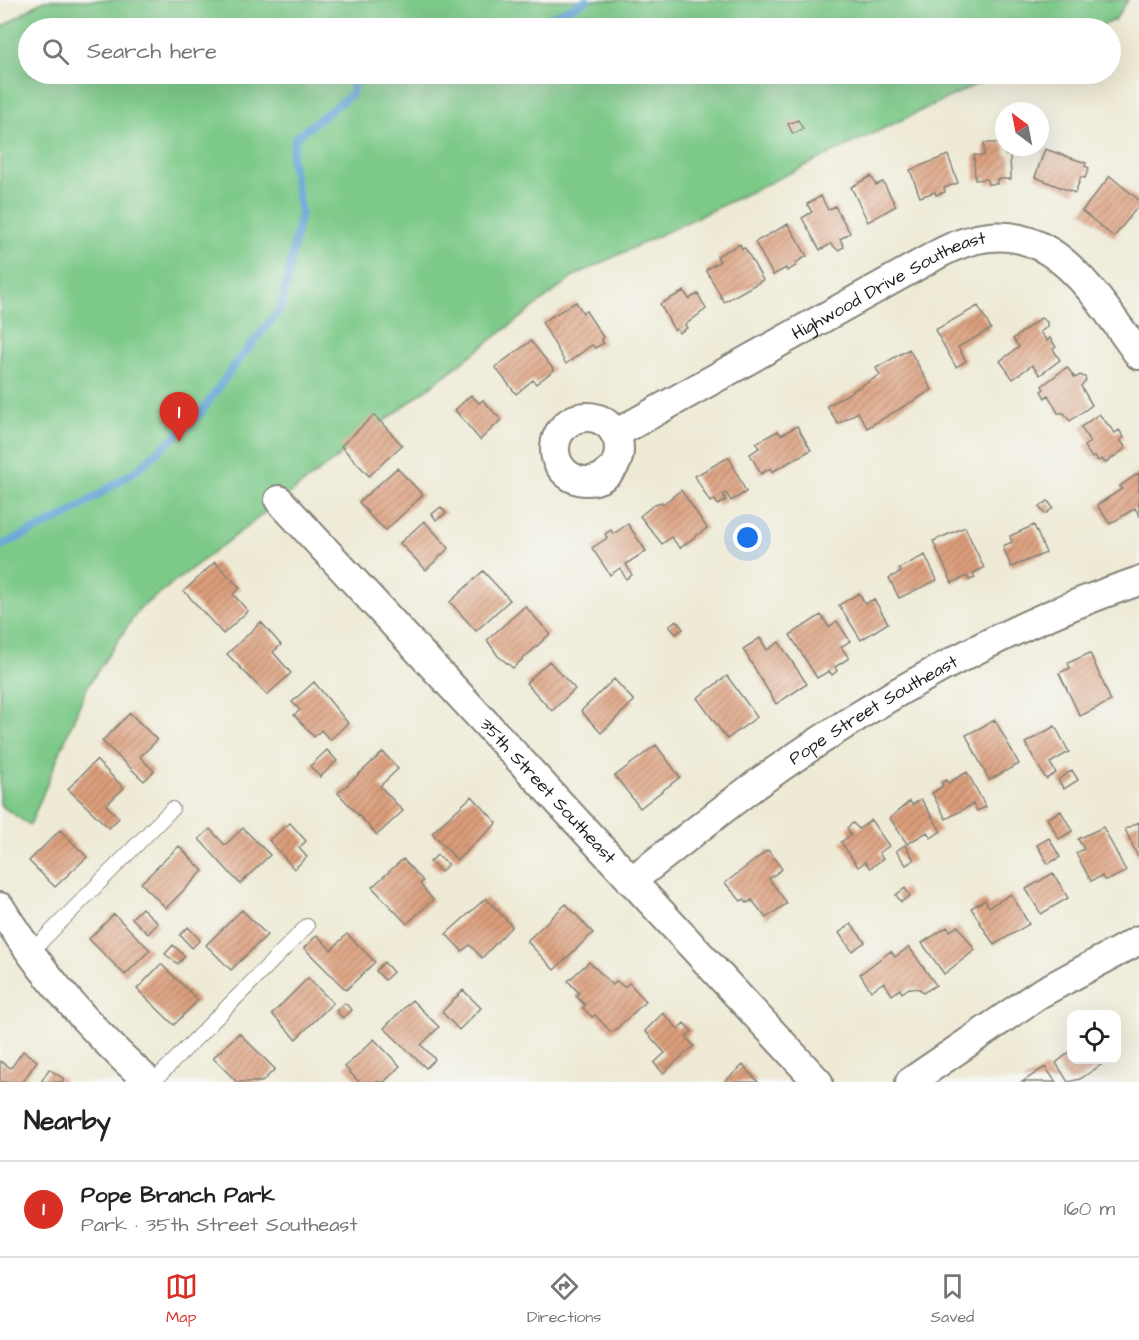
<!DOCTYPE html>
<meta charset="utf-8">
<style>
body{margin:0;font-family:"Architects Daughter",sans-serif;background:#f6f6f6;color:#222}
.controls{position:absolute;right:18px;bottom:18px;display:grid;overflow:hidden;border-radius:12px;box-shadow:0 6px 24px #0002}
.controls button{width:54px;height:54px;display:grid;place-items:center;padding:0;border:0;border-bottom:2px solid #e0e0e0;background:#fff;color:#222;font:30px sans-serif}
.compass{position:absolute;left:995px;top:102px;width:54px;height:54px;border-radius:50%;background:#fff;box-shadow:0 6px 24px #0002;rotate:328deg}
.you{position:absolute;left:748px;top:538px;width:21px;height:21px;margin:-15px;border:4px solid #fff;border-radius:50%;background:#1a73e8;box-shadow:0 0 0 9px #1a73e833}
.badge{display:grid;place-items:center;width:39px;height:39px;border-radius:50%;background:#d93025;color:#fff;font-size:20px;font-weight:700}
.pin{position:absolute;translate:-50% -50px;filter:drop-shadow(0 2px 3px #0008)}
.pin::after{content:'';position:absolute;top:32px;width:21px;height:18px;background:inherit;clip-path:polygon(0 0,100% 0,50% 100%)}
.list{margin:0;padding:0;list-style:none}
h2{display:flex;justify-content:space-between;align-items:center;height:78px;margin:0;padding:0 24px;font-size:26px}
h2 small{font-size:20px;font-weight:400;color:#767676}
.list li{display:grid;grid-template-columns:39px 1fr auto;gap:18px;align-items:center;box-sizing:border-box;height:96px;padding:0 24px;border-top:2px solid #e0e0e0}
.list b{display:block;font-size:22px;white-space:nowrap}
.list p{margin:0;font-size:20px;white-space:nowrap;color:#767676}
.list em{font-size:20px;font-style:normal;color:#767676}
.icon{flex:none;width:33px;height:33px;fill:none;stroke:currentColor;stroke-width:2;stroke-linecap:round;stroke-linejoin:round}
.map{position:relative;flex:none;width:1139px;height:1082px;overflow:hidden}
.search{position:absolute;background:#fff;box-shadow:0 6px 24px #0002;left:18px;right:18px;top:18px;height:66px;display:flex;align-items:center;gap:15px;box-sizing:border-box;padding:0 21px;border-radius:33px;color:#767676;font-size:22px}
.sheet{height:174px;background:#fff}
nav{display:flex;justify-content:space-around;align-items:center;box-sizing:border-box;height:84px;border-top:2px solid #e0e0e0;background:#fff;font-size:16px;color:#767676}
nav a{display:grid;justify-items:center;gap:3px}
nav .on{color:#d93025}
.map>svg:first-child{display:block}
</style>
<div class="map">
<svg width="1139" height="1082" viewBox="0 0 1139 1082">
<defs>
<pattern id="building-hatch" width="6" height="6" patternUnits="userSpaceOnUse" patternTransform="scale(1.5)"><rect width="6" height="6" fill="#dc9e7b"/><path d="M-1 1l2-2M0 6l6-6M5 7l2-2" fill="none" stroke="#b28064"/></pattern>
</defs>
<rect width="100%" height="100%" fill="#f6f6f2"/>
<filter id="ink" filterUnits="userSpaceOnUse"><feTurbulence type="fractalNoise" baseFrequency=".0167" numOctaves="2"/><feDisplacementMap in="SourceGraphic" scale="12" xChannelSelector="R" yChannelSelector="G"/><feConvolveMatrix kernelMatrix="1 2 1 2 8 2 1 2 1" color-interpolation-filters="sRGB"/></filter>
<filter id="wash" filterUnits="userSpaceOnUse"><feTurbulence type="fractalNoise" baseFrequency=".008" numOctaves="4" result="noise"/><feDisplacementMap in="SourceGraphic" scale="24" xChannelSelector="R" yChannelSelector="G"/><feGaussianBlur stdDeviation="1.35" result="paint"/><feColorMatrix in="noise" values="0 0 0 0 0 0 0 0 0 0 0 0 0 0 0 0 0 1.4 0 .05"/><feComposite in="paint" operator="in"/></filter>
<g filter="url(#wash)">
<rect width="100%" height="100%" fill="#eeead5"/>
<!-- green -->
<path fill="#7bc988" stroke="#4c7252" stroke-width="1.5" d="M44,0h1084l-13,20 -19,8h-1068v46h970l-422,201 -437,334 -52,78 -57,138 -30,-20v-777z"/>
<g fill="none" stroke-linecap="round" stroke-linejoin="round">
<!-- stream -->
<path stroke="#65a5d7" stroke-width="8" d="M513,28l22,-3 52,-25
M0,546l69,-32 69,-45 62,-55 33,-47 48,-59 20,-96 -10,-54 5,-21 56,-43 2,-20"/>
</g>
<g id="blocks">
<!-- building -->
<path fill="url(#building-hatch)" d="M798,120l5,9 -10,5 -5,-10z
M984,143h20l2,12h4l1,24h-14v5h-9l-1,-5 -12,1 -1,-25 10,1z
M1045,149l41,14 -1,3 4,2 -4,10 -4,-1 -6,16 -40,-16z
M948,155l10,28 -14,5 1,4 -9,3 -1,-3 -15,5 -10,-27z
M871,176l5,9 7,-3 13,24 -28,16 -17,-35z
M1110,176l29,24v5l-25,32 -32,-26z
M821,196l7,14 7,-4 15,27 -10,6 4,8 -6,3 -7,-6 -11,6 -18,-32 10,-6 -5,-8z
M788,224l19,32 -12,7 1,3 -9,5 -1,-3 -13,7 -18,-33z
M740,244l2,5 3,-1 18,32 -39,22 -18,-32 14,-9 -3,-5z
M684,291l5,8 9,-5 8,15 -21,16 2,3 -8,5 -2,-4 -3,1 -14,-26z
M576,302l7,11 3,-2 17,26 -2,2 3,4 -9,5 -3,-3 -26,19 -24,-42z
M978,306l13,23 -33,18 8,14 -10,6 -21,-37z
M1041,318l6,4v5l-7,5 7,9 3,-3 6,9 -3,2 7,11 -20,15 -8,-10 -19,14 -13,-18 19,-14 -6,-8z
M531,341l23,29 -18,14 -3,-4 -17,14 -21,-27z
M909,349l23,41 -65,38 -9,-16 -20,12 -11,-18 53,-31 -4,-7z
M1067,367l8,11 5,-3 5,2 1,3 -5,6 11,19 -22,16 -6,-8h-6l-10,-18 -3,3 -4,-7 3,-2 -2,-3z
M471,395l8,8 4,-3 18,20 -21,20 -25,-30z
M1099,414l16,19 4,-3 5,7 -4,3 6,8 -21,15 -3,-4 -4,2 -3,-5 -3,2 -8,-12 6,-4 -9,-15z
M374,415l28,30 -33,31 -28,-30z
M797,426l14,24 -39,22 -1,-4 -10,6 -11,-20 9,-6 -3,-5 22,-12 3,4z
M729,457l17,35 -15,9 -5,-8 -3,2 3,5 -8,5 -3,-5 -5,2 -15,-26z
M397,468l26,27 -37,35 -14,-12 -13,-16z
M1139,473v42l-4,-7 -25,16 -13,-19 25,-16 -2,-3z
M681,490l26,38 -27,20 -9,-11 -9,7 -22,-28 15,-12 6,-2 2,2z
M1048,501l5,7 -8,6 -6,-7z
M441,507l5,6 -10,7 -4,-6z
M424,521l25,27 -23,22 -26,-27z
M628,524l18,27 -20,13 6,11 -6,4 -6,-11 -10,7 -18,-27 15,-10 -2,-4 6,-4 2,4z
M1034,525l12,28 -35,14 -8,-21 9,-4 -2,-6z
M965,527l19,41 -11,5 2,5 -6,2 -2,-4 -15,7 -19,-42z
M925,555l12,25 -38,18 -10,-20 12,-6 -2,-4z
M215,562l25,26 -7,6 15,17 -25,23 -39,-43z
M483,571l27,29 -34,31 -26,-29z
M859,593l6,11 9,-5 14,24 -27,17 -22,-35z
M525,606l25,28 -37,34 -15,-12 -11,-16z
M821,615l8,12 8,-6 13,20 -9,6 8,11 -14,9 2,4 -5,4 -3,-4 -12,7 -27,-43z
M676,620l7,9 -7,5 -7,-8z
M261,622l20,23 -8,7 18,21 -24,22 -40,-41z
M760,638l7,12 12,-8 28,42 -31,20 -33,-55z
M1090,653l21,48 -31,15 -21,-43 11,-5 -2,-5z
M549,661l26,28 -23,22 -26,-28z
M727,676l30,41 -30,22 -30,-41z
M614,679l20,22 -33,32 -20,-22z
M314,682l34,41 -18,17 -9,-10 -7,7 -20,-22 6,-5 -8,-8z
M130,713l27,27 -17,17 14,14 -10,10 -42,-40z
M995,720l24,44 -30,16 -23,-45z
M1055,726l14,26 -19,11 6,10 -10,6 -21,-36z
M656,745l24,32 -40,31 -25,-32z
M327,750l10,11 -17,16 -10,-11z
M383,752l15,17 -18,17 23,25 -26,24 -39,-42z
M96,760l28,28 -18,17 13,13 -10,10 -41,-39z
M1072,770l6,10 -14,9 -6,-9z
M967,772l19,35 -9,4 -4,-7 -27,15 -14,-26 11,-7 -2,-3 5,-3 2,3z
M472,796l25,27 -40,37 -25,-27z
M921,799l20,32 -10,7 -4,-6 -20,12 -17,-26 20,-17 2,4z
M1061,811l11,20 -13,8 -12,-21z
M871,820l18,26 -10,7 4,6 -13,9 -5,-6 -7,5 -17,-25 10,-7 -4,-7 6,-5 6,6z
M1139,822v32l-2,1 -12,-26z
M290,823l16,18 -7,7 8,9 -13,12 -25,-29z
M1103,827l23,44 -15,8 -7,1 -2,-4 -11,5 -15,-28 8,-4 -6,-10z
M243,828l27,27 -30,29 -41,-45 11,-10 15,16z
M60,830l27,27 -32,30 -26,-26z
M1049,838l11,19 -12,7 -11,-19z
M905,845l9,15 -8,5 -10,-14z
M179,846l24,25 -37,37 -25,-25z
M768,850l14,19 -13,10 18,24 -21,15 -14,-18 -5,3 -3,-4 -3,2 -16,-18z
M437,855l11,9 -7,8 -11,-10z
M403,859l20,22 -3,3 13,16 -26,24 -35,-37z
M1053,873l15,25 -27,16 -15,-25z
M905,888l5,8 -9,6 -5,-7z
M1011,894l18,30 -35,21 -23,-37 14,-8 4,7z
M486,898l26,28 -30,32 -12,-13 -8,6 -16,-17z
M566,904l27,29 -39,37 -27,-29z
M142,908l16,15 -10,11 -16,-16z
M242,910l25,25 -36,35 -25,-25z
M114,914l36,36 -25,25 -36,-36z
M851,924l14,18 -13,9 -13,-18z
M958,926l17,24 -31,24 -22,-31 25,-16 3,4z
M188,927l12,13 -8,8 -12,-13z
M347,934l28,28 -29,28 -42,-42 13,-13 14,15z
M173,945l12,11 -7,8 -13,-10z
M909,947l27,38 -13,8 -3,-4 -11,-1 -7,5 -2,-4 -8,6 -8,-13 -13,9 -11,-17 31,-23 4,6z
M384,962l9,10 -8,8 -9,-9z
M589,962l24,23 4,-4 7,6 5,-4 17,18 -34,32 -17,-18 -3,2 -9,-9 2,-3 -9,-9 3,-3 -11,-12z
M161,964l37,36 -24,25 -37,-36z
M308,978l25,25 -37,36 -24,-25z
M463,990l18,18 -22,22 -17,-18z
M412,1000l27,27 -18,18 14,14 -9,9 -42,-40z
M345,1003l7,7 -9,8 -7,-7z
M663,1013l15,16 6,-6 8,8 -6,6 8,9 -31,27 -9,-10 11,-10 -20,-22z
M239,1033l36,36 -13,13h-25l-24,-24z
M374,1039l26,27 -16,16h-25l-14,-15z
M1072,1050v10l35,1 -27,18 -12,3 -12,-19z
M23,1051l14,10 -14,21h-23v-21l11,7z
M743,1065l15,17h-34z
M1045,1067l11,15h-34z
M49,1069l15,10 -2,3h-21z"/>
</g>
</g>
<g filter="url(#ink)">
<use href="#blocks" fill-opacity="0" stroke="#858378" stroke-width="1.5"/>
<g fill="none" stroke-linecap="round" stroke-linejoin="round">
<defs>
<path id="service" d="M30,953l142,-144
M153,1082l154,-156"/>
<g id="minor">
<circle cx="587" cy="449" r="32"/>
<path id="s1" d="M615,434l325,-181c101,-53 148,32 199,102"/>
<path id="s2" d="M279,500l539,582"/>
<path id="s3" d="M631,881c41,-31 81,-64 123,-95 115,-83 249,-160 385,-205"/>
<path d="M0,907c40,66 92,124 149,175"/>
<path d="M910,1082l129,-88 100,-54"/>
</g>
</defs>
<!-- service casing -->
<use href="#service" stroke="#858378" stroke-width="16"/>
<!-- minor casing -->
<use href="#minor" stroke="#858378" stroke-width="32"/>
<!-- service -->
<use href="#service" stroke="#fff" stroke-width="14"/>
<!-- minor -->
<use href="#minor" stroke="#fff" stroke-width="28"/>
</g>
</g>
<g text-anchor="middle" stroke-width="4.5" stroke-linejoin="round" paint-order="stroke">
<!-- street labels -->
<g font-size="18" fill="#1c1c1c" stroke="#f6f6f2">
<text dy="6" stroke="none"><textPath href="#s1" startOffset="312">Highwood Drive Southeast</textPath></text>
<text dy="6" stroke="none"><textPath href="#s3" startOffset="297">Pope Street Southeast</textPath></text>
<text dy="6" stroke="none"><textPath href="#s2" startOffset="396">35th Street Southeast</textPath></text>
</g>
</g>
</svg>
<div class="controls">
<button><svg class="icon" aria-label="locate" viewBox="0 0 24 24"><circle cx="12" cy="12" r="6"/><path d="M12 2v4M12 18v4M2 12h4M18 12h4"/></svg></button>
</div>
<svg class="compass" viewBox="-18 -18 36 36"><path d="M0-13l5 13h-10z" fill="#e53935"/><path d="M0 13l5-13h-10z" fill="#767676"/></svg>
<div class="you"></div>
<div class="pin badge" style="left:179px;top:442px">1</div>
<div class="search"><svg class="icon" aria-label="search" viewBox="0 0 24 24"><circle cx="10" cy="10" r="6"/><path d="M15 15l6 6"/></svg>Search here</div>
</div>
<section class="sheet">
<h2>Nearby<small></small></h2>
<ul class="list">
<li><span class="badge">1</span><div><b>Pope Branch Park</b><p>Park · 35th Street Southeast</p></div><em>160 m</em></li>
</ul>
</section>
<nav>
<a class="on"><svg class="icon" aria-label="map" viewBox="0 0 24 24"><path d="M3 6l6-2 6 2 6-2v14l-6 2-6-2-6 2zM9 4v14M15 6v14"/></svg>Map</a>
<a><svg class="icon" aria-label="directions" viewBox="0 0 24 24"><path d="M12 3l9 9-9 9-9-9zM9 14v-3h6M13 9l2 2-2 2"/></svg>Directions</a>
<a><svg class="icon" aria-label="saved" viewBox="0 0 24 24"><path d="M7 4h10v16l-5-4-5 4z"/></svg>Saved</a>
</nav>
